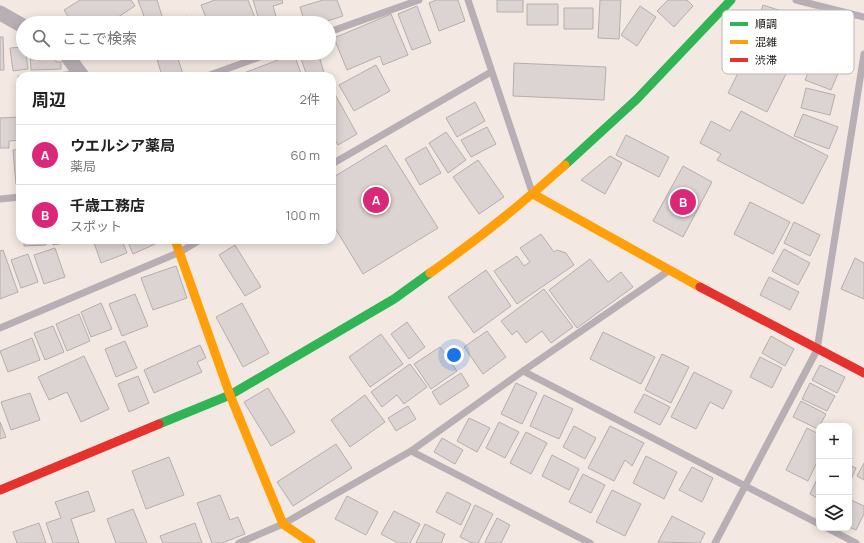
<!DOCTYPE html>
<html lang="ja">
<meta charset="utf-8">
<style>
body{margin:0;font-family:Manrope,"Noto Sans JP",sans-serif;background:#f6f6f6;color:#222}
.controls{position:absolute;right:12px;bottom:12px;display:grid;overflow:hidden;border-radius:8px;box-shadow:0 2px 10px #0003}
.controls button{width:36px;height:36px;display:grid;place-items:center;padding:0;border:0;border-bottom:1px solid #e0e0e0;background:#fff;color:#222;font:20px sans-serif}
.you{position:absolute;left:454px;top:355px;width:14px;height:14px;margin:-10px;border:3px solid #fff;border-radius:50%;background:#1a73e8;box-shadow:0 0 0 6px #1a73e833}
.badge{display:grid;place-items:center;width:26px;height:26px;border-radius:50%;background:#db2777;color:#fff;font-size:13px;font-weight:700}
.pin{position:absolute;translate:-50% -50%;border:2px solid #fff;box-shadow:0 1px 4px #0006}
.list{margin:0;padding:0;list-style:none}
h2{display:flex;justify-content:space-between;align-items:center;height:52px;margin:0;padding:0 16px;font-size:17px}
h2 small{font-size:13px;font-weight:400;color:#767676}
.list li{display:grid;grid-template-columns:26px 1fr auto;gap:12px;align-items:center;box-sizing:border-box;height:60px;padding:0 16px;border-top:1px solid #e0e0e0}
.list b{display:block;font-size:15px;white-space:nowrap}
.list p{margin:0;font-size:13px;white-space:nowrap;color:#767676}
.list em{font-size:13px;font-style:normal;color:#767676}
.icon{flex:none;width:22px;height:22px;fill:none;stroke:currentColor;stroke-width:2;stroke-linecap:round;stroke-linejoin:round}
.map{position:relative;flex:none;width:864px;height:543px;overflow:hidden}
.search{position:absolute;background:#fff;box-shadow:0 2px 10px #0003;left:16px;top:16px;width:320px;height:44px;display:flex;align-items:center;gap:10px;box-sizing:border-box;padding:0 14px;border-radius:22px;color:#767676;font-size:15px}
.panel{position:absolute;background:#fff;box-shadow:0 2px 10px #0003;left:16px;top:72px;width:320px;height:172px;border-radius:12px}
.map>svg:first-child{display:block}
</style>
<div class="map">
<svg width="864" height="543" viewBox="0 0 864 543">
<rect width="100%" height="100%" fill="#f3e9e2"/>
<!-- building -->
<path fill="#dcd4d3" stroke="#b6aeac" d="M80,0h51l4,6 -26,17h-37l-8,-13z
M138,0h19l5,16 -16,6z
M215,0h33l9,23h-21l-1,-2 -5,2h-22l-7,-18z
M253,0h29l1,3 -10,3 5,17h-18z
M323,0h14l6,16 -22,7h-16l-5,-16z
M436,0h22l7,21 -26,10 -10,-28z
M497,0h26v12h-26z
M600,0h21l-2,39 -21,-1z
M668,0h19l6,6 -19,21 -17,-16z
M527,4h31v21h-31z
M763,5l89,29 -9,27 -89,-29z
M417,6l14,37 -19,7 -14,-36z
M640,6l16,11 -19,29 -16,-11z
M564,8h29v21h-29z
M391,14l17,41 -25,10 -3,-9 -33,14 -13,-32z
M187,16l2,7h-23z
M0,37h3l1,33h-4z
M754,41l39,19 -26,52 -39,-19z
M23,47v6h3l2,16 -15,2 -3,-23z
M30,53h25l1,9h5v7l-30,1z
M176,53l7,21 -21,2 -5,-17z
M299,53h19l7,23h-18z
M294,54l8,22h-66z
M814,59l26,10 -9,21 -26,-10z
M514,63l92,4 -2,33 -91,-4z
M376,65l14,26 -36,20 -15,-26z
M75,71l1,5h-26l-1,-2z
M47,74v2h-27l-1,25 -1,-25z
M806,88l29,7 -5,20 -29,-7z
M332,89l25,45 -19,11 -6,-11z
M475,102l10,19 -28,16 -11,-19z
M741,111l87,45 -25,48 -86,-44 4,-6 -21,-11 11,-22 19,10z
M803,114l35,13 -9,22 -35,-13z
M20,117v23l-11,1v7h-9v-30z
M487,127l9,17 -25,13 -10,-17z
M446,132l20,28 -18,13 -19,-30z
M626,135l43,22 -10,20 -43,-22z
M386,145l52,83 -75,46 -31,-51v-45z
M426,147l15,26 -21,12 -15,-26z
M20,149v35h-4l-3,-34z
M610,156l12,7 -17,31 -24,-14z
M478,160l26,37 -25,17 -26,-37z
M683,166l29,16 -29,55 -30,-16z
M750,202l40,20 -17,32 -39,-20z
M794,222l26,13 -10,21 -26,-13z
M541,234l13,18 3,-2 9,3 8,12 -57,39 -23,-33 23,-15 7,10 6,-4 -10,-14z
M24,240h22v5l-22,1z
M52,240h23v1l-22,4z
M93,240h29l5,13 -26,10z
M127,240h37l-31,14z
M235,245l26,42 -16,9 -26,-41z
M55,248l10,29 -21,7 -10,-29z
M784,249l26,14 -12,22 -26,-14z
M3,250l15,42 -18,7v-48z
M28,254l10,28 -17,6 -10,-28z
M855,258l9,5v36l-23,-10z
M590,259l18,23 13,-10 12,15 -56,41 -28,-38z
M176,266l11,32 -34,12 -12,-32z
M486,270l25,36 -37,27 -26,-36z
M769,277l30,15 -9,18 -30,-15z
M544,289l29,38 -22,16 -9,-12 -16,12 -9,-12 -5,4 -11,-14z
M135,294l13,32 -26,10 -13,-32z
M101,303l11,26 -21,8 -10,-25z
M242,303l27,50 -26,14 -27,-50z
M79,314l11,27 -23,10 -11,-27z
M407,322l18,25 -16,12 -18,-25z
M53,326l11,26 -19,8 -11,-27z
M487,331l19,26 -23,17 -19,-27z
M603,332l52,25 -14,27 -51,-25z
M381,334l22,30 -33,23 -21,-30z
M771,336l23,13 -9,17 -23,-13z
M32,338l8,22 -32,12 -8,-21z
M125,341l12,27 -21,9 -11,-28z
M200,345l6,13 -9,4 5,10 -48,21 -10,-23z
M440,347l17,24 -26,18 -17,-25z
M662,354l27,13 -18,36 -26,-13z
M84,356l25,53 -28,13 -14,-30 -18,8 -11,-23z
M760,357l22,11 -10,20 -22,-11z
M410,364l17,23 -23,17 -7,-9 -15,12 -11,-15z
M820,365l25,12 -8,16 -25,-13z
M694,372l38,19 -9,18 -13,-7 -14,27 -25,-12z
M461,373l8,13 -29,19 -8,-13z
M138,376l11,27 -20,9 -11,-28z
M516,383l21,10 -15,31 -21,-10z
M810,383l25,13 -8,15 -25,-12z
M268,388l27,44 -24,14 -27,-44z
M30,393l10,27 -29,10 -10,-28z
M644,394l26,13 -10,18 -26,-13z
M365,395l20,27 -35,25 -19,-27z
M544,395l29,14 -14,30 -29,-13z
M801,401l25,13 -8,15 -25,-12z
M408,406l8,13 -20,12 -8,-13z
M469,418l21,10 -13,24 -20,-11z
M0,422l6,15 -6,2z
M499,422l20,10 -14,26 -19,-10z
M574,426l22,12 -11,21 -22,-12z
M610,426l34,17 -12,23 -7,-6 -11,21 -26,-13z
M807,428l12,6v24l-11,23 -22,-11z
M526,432l21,11 -16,31 -21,-11z
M442,438l21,12 -8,14 -21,-12z
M336,444l16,24 -59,38 -16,-24z
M552,455l27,14 -10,21 -27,-14z
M646,456l31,16 -13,27 -31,-16z
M169,457l15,38 -38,14 -14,-38z
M864,463v17l-7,-4z
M849,465l7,3 -7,16z
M692,467l21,11 -11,24 -23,-12z
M583,474l22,11 -14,28 -22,-11z
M819,475v24l-9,-5z
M612,490l29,14 -16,32 -29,-14z
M88,491l7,20 -24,8 8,24h-26l-7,-20 15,-5 -6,-16z
M447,492l24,12 -10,21 -25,-13z
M220,495l10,25 8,-3 7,17 -23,9h-10l-15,-40z
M347,496l31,16 -12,23 -31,-16z
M849,499l15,7v8l-8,16 -7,-3z
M475,505l18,9 -15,29h-6l-12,-6z
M133,509l14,34h-31l-9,-24z
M394,511l26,13 -10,19h-12l-17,-9z
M672,516l33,17 -5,10 -42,-1z
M497,518l13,7 -9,18h-14l-2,-1z
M39,523l7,20h-29l-4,-11z
M195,523l7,20h-39l-3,-7z
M425,524l20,10 -4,9h-25z"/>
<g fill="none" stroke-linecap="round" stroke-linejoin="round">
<!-- lane -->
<path stroke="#b7afb4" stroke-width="7" d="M468,0l64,192
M796,0l68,17
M329,32l90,-32
M207,76l64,-23
M332,164l159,-92
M0,199l20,-2
M0,328l180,-76 20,-12
M523,371l296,153
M411,451l179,92
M827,528l29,15
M239,543l44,-19 128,-73 112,-80 144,-99
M715,543l102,-193 47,-296"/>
<!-- street -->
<path stroke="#b7afb4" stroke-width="15" d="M0,13l23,13
M65,53l17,23"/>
<!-- fast -->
<path stroke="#30b455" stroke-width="9" d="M565,165l72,-66 94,-99
M159,424l71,-29 164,-96 36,-26"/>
<!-- slow -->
<path stroke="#ff9f0a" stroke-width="9" d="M533,194l167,93
M175,240l55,155 53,129 28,19
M430,273c47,-33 92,-69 135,-108"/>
<!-- jam -->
<path stroke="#e5322d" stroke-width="9" d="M700,287l164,86
M0,490l159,-66"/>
</g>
<!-- legend -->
<rect x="722" y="10" width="132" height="64" rx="6" fill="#fff" stroke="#bab8b7" stroke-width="1"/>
<rect x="730" y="22" width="18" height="4" fill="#30b455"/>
<rect x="730" y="40" width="18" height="4" fill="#ff9f0a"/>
<rect x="730" y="58" width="18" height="4" fill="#e5322d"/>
<g font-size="11" fill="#18120e">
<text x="755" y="28">順調</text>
<text x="755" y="46">混雑</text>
<text x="755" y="64">渋滞</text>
</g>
</svg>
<div class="controls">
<button>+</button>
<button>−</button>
<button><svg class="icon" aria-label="layers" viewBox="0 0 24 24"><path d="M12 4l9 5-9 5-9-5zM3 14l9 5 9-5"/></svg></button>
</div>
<div class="you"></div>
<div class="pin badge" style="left:376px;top:200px">A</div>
<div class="pin badge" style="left:683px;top:202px">B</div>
<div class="search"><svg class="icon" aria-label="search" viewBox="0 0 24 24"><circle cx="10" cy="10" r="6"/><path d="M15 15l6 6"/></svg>ここで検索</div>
<section class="panel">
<h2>周辺<small>2件</small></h2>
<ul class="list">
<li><span class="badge">A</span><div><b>ウエルシア薬局</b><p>薬局</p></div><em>60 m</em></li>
<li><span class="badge">B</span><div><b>千歳工務店</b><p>スポット</p></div><em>100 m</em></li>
</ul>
</section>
</div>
